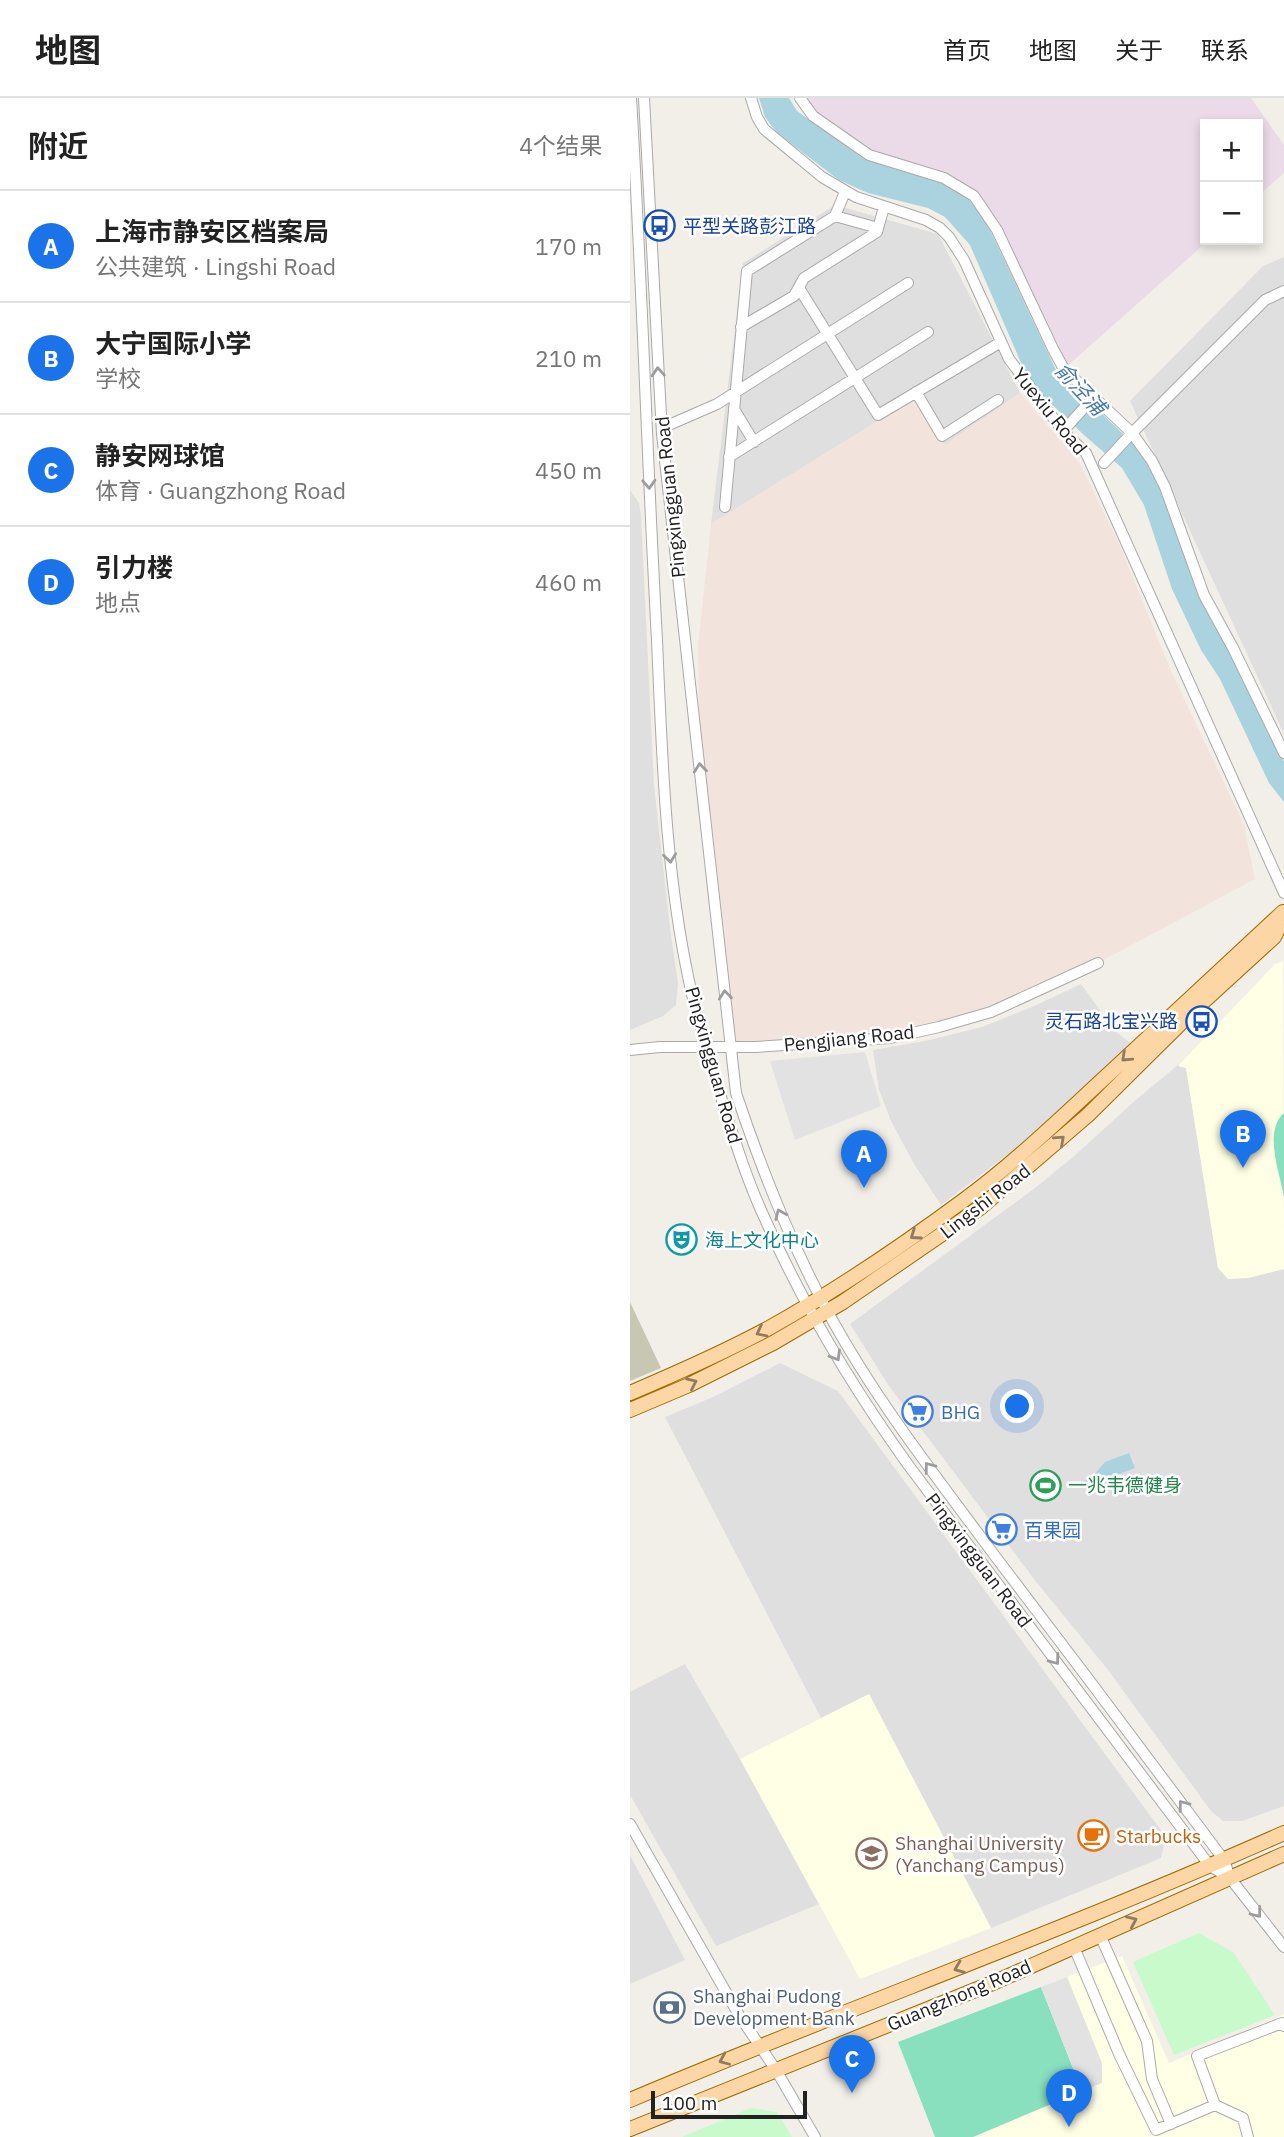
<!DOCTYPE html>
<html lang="zh">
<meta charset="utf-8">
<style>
body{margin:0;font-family:"IBM Plex Sans","Noto Sans SC",sans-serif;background:#f6f6f6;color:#222}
.controls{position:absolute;right:21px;top:21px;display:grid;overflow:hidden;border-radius:0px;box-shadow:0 4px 10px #0003}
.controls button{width:63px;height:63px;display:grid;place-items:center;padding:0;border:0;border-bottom:2px solid #e0e0e0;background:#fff;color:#222;font:35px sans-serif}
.scale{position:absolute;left:21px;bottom:18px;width:156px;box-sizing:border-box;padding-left:7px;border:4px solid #222;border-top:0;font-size:19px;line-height:24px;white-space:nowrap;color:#222;-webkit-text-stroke:5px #fff;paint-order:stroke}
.you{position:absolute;left:388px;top:1309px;width:24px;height:24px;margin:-18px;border:5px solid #fff;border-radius:50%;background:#1a73e8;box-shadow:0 0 0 10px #1a73e833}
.badge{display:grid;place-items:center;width:46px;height:46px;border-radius:50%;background:#1a73e8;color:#fff;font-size:23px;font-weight:700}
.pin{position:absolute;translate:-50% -58px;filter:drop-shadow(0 2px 4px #0008)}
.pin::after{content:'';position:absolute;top:37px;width:24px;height:21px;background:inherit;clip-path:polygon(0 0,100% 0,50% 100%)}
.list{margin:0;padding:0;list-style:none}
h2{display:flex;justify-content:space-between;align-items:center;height:91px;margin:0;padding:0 28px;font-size:30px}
h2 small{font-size:23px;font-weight:400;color:#767676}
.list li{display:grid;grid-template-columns:46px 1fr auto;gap:21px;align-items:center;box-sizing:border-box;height:112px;padding:0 28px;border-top:2px solid #e0e0e0}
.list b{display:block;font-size:26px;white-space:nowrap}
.list p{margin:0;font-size:23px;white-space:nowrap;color:#767676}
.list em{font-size:23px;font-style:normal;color:#767676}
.map{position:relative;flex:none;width:654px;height:2039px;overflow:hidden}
header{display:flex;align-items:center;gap:42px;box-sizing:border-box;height:98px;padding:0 35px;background:#fff;border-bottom:2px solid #e0e0e0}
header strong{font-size:33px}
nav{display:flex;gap:38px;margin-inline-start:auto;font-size:24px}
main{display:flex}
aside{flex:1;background:#fff}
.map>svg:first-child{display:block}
</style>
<header>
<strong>地图</strong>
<nav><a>首页</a><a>地图</a><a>关于</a><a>联系</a></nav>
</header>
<main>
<aside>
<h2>附近<small>4个结果</small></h2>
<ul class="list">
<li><span class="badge">A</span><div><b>上海市静安区档案局</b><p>公共建筑 · Lingshi Road</p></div><em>170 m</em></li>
<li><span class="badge">B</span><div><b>大宁国际小学</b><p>学校</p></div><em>210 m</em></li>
<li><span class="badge">C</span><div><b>静安网球馆</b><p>体育 · Guangzhong Road</p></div><em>450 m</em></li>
<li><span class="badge">D</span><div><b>引力楼</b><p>地点</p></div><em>460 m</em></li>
</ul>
</aside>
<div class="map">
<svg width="654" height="2039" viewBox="0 0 654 2039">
<rect width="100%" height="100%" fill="#f2efe9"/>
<!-- residential -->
<path fill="#e0dfdf" d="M205,107l103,29 82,159 -75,52 -30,-47 -204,126 32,-261z
M654,159v477l-154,-333 133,-135z
M0,392l9,13 2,12 13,270 16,143 8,55 -2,22 -13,11 -33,14z
M451,886l35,48 16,12 -116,104 -75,57 -27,-41 -23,-43 -12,-31 -6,-40 52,-9 57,-14 50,-20z
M548,967l8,3 32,200 30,10 36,-9v537l-42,15h-19l-12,-10 -103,-141 -74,-91 -145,-193 -39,-62 185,-136 38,-31 65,-59z
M150,1265l58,28 328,446 -5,21 -170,70 -122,-234 -48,24 -156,-301 48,-20z
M55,1566l55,95 79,145 -103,42 -86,-151v-103z
M0,1757l55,105 -55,24z"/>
<!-- industrial -->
<path fill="#ebdbe8" d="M170,0h451l33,47v28l-26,23v-72h-53v116h4l-145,129 -90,-173 -105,-41 -56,-39z"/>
<!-- education -->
<path fill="#ffffe5" d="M653,863l1,308 -36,9 -20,1 -10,-11 -32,-200 -8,-2 97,-102z
M239,1596l122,234 -131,51 -120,-220z
M492,1858l47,107 115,-49v123h-311l109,-46 -41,-104z"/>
<!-- military -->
<path fill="#f3e3dd" d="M390,295l60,71 40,82 51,125 73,154 11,54 -157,84 -107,49 -101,26 -159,8 -31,-271 -2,-129 13,-122 204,-126 30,47z"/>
<!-- construction -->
<path fill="#c7c7b4" d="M0,1204l31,66 -31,13z"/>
<!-- park -->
<path fill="#c8facc" d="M569,1835l35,20 41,62 -101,40 -41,-93z
M121,2010l26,4 15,25h-110z"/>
<!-- pitch -->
<path fill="#88e0be" d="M654,1015v84c-4,-24 -21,-66 0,-84z
M411,1889l41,104 -109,46h-38l-37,-95z"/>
<!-- parking -->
<path fill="#e2e2e2" d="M235,954l16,54 -86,34 -25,-79z
M437,1879l35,86v20l-20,8 -41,-104z"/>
<!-- water -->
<path fill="#aad3df" d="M129,0h30l8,13 67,48 78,24 25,15 16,17 73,155 87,83 11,17 130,292v40l-15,-19 -49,-104 -19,-29 -29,-61 -28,-84 -22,-37 -38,-33 -47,-45 -12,-18 -55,-127 -25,-28 -17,-9 -60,-15 -29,-13 -62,-47 -12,-16z
M499,1355l6,15 -50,19 -3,-5 11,-6 12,-14z"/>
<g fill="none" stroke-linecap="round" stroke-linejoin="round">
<defs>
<path id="minor" d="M1,0c11,181 16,362 26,542 5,114 8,229 32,341 7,33 17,65 26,97 15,47 29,96 50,141 39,88 88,169 144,247l301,400 20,12
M14,0l18,336 74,659c23,69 49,136 82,200 48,95 114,178 177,263 77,101 153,202 229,304l6,18 54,69
M121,0l6,19 7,12 58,48 34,20 70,23 14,8 9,9 15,23 45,99 54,72 23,22 198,440
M170,0l13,18 56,39 75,23 30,18 23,34 56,119 11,20 68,64 133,-133 19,-9
M205,118l43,12
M169,190l79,127 123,-73
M111,229l53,-31 10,-18 73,-46 7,-25
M286,294l26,44 56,-36
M104,311l20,33
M32,330l55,-24 191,-121
M433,333l31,-34
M99,359l199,-125
M474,365l28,-30 20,28 13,26 39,108 29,53 51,105
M95,409l22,-236 88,-55 10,-24
M0,952l30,-3h96l134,-9 49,-11 52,-15 107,-49
M0,1726l109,191 37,55 39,67
M470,1837l47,106 5,38 19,45
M444,1849l46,109 36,74 59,-25
M618,2039l-5,-19 -28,-13 -18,-49 85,-33 2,3"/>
<path id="major" d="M0,1295c47,-20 95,-41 139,-65 68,-38 133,-82 195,-128 53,-39 100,-85 148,-129 57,-53 114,-106 171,-159
M0,1312l59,-25 84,-42 70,-41 137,-94 108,-93 103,-102 83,-76 10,-20
M0,2002c217,-92 439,-171 654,-267
M0,2031l365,-147 289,-128"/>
</defs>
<!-- minor casing -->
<use href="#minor" stroke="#a9a9a9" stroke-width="12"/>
<!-- major casing -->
<use href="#major" stroke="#a06b00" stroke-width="16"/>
<!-- minor -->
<use href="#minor" stroke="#fff" stroke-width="10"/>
<!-- major -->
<use href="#major" stroke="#fcd6a4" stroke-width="14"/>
</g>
<!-- one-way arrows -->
<defs><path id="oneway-chevron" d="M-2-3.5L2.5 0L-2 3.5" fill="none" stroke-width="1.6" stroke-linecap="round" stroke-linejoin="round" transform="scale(1.75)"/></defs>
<g stroke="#9c9c9c">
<use href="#oneway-chevron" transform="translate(28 274) rotate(-93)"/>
<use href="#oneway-chevron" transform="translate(19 386) rotate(87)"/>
<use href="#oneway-chevron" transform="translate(70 670) rotate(-96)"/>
<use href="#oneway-chevron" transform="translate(40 760) rotate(83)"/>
<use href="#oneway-chevron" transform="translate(95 897) rotate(-96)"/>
<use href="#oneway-chevron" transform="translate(150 1116) rotate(-114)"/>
<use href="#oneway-chevron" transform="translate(206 1258) rotate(59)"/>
<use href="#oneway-chevron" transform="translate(299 1369) rotate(-127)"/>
<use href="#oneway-chevron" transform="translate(425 1562) rotate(53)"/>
<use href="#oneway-chevron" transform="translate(553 1707) rotate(-127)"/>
<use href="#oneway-chevron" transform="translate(627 1815) rotate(52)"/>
</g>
<g stroke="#8f7c63">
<use href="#oneway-chevron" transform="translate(496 959) rotate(137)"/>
<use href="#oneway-chevron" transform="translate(430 1042) rotate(-42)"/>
<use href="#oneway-chevron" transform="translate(285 1137) rotate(145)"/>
<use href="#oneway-chevron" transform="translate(131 1234) rotate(153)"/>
<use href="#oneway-chevron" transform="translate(62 1285) rotate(-25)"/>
<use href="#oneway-chevron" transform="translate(502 1823) rotate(-24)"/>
<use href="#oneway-chevron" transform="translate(329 1870) rotate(159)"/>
<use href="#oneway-chevron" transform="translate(94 1962) rotate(157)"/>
</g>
<!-- icons -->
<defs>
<symbol id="bus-ring" viewBox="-11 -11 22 22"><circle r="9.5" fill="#fff" stroke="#1a4fb4" stroke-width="1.5"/><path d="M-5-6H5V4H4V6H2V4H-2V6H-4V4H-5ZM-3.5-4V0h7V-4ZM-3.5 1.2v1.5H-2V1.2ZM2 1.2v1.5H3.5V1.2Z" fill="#1a4fb4"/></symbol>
<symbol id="theatre-ring" viewBox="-11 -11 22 22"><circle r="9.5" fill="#fff" stroke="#0f9aa8" stroke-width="1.5"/><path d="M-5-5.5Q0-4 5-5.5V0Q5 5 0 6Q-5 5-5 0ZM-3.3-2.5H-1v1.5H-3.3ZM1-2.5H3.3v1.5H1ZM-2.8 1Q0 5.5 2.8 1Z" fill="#0f9aa8"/></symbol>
<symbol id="supermarket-ring" viewBox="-11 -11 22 22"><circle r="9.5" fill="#fff" stroke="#3f7fe0" stroke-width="1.5"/><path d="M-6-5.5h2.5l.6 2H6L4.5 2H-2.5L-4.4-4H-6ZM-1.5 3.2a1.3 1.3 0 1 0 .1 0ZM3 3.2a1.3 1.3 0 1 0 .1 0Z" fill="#3f7fe0"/></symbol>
<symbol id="stadium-ring" viewBox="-11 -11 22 22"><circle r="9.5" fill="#fff" stroke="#2e9e5b" stroke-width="1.5"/><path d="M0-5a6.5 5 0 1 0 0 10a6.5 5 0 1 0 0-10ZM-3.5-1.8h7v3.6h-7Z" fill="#2e9e5b"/></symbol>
<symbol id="cafe-ring" viewBox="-11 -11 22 22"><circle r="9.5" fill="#fff" stroke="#e8710a" stroke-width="1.5"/><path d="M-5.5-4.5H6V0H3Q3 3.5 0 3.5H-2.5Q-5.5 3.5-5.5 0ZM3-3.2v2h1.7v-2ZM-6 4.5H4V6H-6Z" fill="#e8710a"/></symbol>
<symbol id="university-ring" viewBox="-11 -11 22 22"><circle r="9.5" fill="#fff" stroke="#8d6e63" stroke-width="1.5"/><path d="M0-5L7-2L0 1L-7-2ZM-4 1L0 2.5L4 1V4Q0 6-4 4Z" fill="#8d6e63"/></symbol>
<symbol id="bank-ring" viewBox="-11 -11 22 22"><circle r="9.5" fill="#fff" stroke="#5c6f8a" stroke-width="1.5"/><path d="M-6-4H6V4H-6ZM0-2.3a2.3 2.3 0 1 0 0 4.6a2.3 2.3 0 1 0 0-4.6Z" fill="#5c6f8a"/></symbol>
</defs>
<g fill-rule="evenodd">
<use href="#bus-ring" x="12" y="110" width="35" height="35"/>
<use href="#bus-ring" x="554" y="906" width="35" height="35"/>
<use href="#theatre-ring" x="34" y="1124" width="35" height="35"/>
<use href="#supermarket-ring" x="270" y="1296" width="35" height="35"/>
<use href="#stadium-ring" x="398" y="1370" width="35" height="35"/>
<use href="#supermarket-ring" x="354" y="1414" width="35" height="35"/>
<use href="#cafe-ring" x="446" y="1720" width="35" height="35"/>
<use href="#university-ring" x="224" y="1738" width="35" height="35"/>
<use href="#bank-ring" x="22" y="1892" width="35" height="35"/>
</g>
<g text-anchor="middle" stroke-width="5" stroke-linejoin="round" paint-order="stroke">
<!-- transit labels -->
<g font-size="19" fill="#164399" stroke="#fff" text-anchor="start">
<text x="53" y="135">平型关路彭江路</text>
<text x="548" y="930" text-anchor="end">灵石路北宝兴路</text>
</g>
<!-- street labels -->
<g font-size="19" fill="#222" stroke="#fff">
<text transform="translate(420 313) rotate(51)" y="7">Yuexiu Road</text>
<text transform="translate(40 399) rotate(-96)" y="7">Pingxingguan Road</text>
<text transform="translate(219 940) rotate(-6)" y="7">Pengjiang Road</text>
<text transform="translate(84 967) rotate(74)" y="7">Pingxingguan Road</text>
<text transform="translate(355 1103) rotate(-38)" y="7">Lingshi Road</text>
<text transform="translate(349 1462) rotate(53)" y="7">Pingxingguan Road</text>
<text transform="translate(329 1897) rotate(-23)" y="7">Guangzhong Road</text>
</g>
<!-- culture labels -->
<g font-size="19" fill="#0d838f" stroke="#fff" text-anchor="start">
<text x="75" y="1149">海上文化中心</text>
</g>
<!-- shop labels -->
<g font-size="19" fill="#366cbe" stroke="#fff" text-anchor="start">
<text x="311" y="1321">BHG</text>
<text x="394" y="1439">百果园</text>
</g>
<!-- leisure labels -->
<g font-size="19" fill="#27864d" stroke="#fff" text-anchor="start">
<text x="438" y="1394">一兆韦德健身</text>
</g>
<!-- food labels -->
<g font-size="19" fill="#c56008" stroke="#fff" text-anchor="start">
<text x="486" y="1745">Starbucks</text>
</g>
<!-- education labels -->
<g font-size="19" fill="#785e54" stroke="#fff" text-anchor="start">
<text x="265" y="1752">Shanghai University<tspan x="265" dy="22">(Yanchang Campus)</tspan></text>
</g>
<!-- service labels -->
<g font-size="19" fill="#4e5e75" stroke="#fff" text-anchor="start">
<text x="63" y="1905">Shanghai Pudong<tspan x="63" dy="22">Development Bank</tspan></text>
</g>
<!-- water labels -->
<g font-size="21" font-style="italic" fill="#4a7aab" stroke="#fff">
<text transform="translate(450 291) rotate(47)" y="7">俞泾浦</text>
</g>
</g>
</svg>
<div class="controls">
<button>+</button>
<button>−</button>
</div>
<div class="scale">100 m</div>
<div class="you"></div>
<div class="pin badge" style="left:234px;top:1090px">A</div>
<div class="pin badge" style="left:613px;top:1070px">B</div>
<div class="pin badge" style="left:222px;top:1995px">C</div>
<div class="pin badge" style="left:439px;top:2029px">D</div>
</div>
</main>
